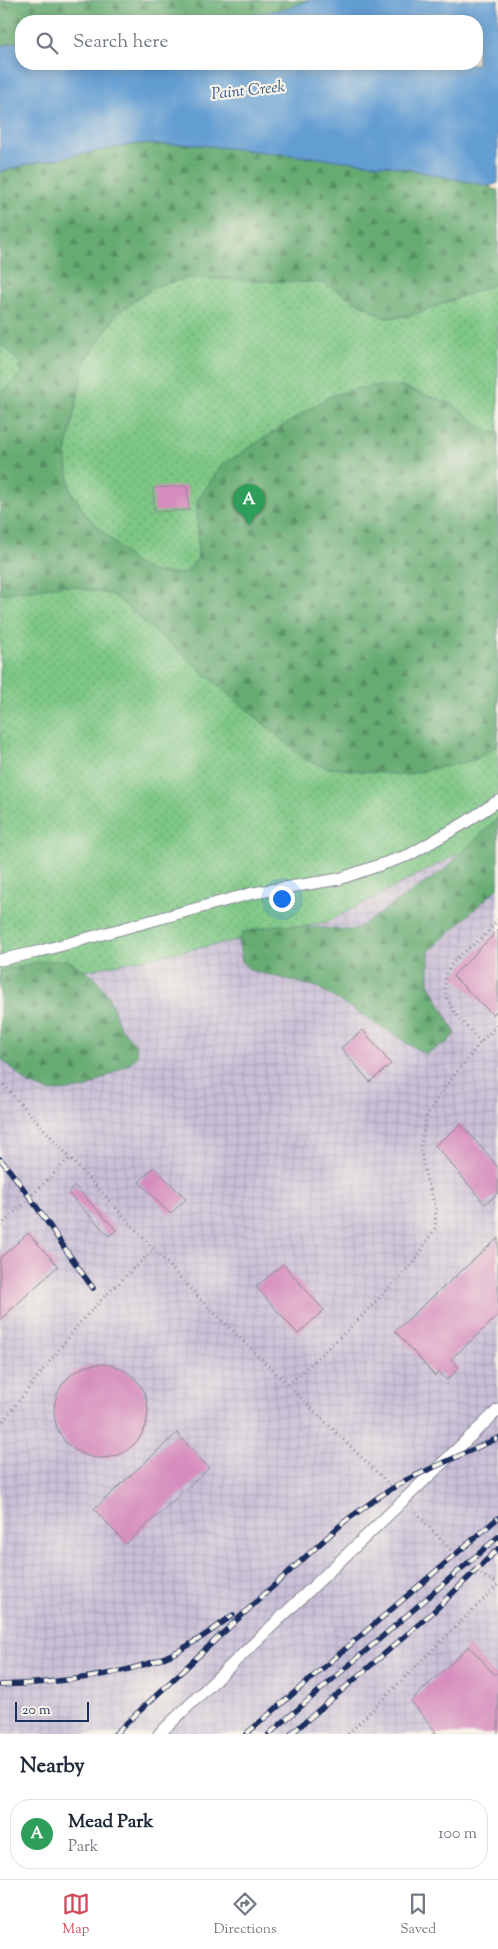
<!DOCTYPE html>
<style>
body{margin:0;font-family:"Sorts Mill Goudy",serif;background:#f6f6f7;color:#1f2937}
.scale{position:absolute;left:15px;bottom:12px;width:74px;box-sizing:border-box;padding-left:5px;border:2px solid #1b2f5e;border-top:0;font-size:14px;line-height:18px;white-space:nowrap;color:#1b2f5e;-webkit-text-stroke:4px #f7f3e8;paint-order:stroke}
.you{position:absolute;left:281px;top:898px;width:18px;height:18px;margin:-12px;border:4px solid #fff;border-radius:50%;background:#1a73e8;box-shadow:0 0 0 8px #1a73e833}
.badge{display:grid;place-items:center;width:32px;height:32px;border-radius:50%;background:#d1495b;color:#fff;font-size:16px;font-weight:700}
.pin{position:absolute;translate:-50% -41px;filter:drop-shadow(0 1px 2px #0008)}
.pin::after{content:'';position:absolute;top:26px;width:18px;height:15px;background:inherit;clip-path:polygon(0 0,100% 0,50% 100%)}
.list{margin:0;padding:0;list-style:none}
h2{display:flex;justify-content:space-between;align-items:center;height:65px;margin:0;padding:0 20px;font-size:21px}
h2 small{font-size:16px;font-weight:400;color:#747a83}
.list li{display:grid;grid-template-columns:32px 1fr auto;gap:15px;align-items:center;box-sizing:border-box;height:70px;margin:0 10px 10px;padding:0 10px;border:1px solid #e0e1e3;border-radius:20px}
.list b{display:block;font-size:19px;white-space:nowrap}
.list p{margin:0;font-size:16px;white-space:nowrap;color:#747a83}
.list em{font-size:16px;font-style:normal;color:#747a83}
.icon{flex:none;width:28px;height:28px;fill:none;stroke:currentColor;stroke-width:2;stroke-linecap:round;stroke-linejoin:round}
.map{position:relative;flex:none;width:498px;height:1734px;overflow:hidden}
.search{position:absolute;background:#fff;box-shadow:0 2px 12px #0003;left:15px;right:15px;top:15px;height:55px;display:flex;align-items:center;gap:12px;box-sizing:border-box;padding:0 18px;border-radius:20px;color:#747a83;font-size:19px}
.sheet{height:145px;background:#fff}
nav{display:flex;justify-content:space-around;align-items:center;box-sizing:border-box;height:70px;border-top:1px solid #e0e1e3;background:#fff;font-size:14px;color:#747a83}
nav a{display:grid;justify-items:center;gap:2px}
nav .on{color:#d1495b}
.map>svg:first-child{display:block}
</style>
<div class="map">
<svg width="498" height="1734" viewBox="0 0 498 1734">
<defs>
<pattern id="industrial-grid" width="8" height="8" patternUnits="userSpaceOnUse" patternTransform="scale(1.25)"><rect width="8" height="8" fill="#c9bfd7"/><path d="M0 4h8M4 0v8" fill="none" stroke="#aca4bb"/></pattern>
<pattern id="green-dots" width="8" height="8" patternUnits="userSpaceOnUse" patternTransform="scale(1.25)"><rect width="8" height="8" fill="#7dc784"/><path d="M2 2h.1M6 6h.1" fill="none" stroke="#66a26f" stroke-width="1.8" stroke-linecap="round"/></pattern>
<pattern id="forest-firs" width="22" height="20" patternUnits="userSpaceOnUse" patternTransform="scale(1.25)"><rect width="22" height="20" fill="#66ac72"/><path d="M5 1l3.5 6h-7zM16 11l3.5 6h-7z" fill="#538c61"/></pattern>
</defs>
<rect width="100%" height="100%" fill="#f7f3e8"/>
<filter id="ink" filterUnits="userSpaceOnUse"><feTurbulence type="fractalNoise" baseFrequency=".02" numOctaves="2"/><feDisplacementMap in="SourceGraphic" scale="10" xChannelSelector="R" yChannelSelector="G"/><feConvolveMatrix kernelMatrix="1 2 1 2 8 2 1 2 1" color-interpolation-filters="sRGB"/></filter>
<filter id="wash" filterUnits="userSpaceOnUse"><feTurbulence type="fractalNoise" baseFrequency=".0096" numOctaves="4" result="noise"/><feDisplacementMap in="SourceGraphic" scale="20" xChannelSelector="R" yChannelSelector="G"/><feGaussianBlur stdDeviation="1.12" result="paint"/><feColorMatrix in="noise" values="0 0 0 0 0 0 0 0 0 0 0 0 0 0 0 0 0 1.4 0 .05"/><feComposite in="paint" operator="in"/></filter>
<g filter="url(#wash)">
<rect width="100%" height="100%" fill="#f4e5cd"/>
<!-- industrial -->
<path fill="url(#industrial-grid)" d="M498,833v901h-498v-746z"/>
<!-- green -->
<path fill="url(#green-dots)" stroke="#4c7b71" d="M135,168l363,22v643l-171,89 -327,66v-772z"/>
<!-- forest -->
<path fill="url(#forest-firs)" stroke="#406e68" d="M0,0h309l-23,9 -73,12 -61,-6 -29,6h-102v20l-21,5z
M135,144h56l201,22 98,20 8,8v89l-88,33 -25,2 -61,-35 -134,-5 -34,8 -39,27 -32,49 -19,90 4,37 17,27 48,47 18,9 32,2 13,-16 -1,-57 25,-36 108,-69 38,-10h32l52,18 35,27 11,2v312l-23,15 -71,15 -75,-7 -23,-8 -193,-165 -48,-10 -63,9 -2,-1v-200l21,-19 -1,-11 -16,-17h-4v-174l29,-8z
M498,818v70l-69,63v32l26,50 -7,9 -23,12 -108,-67 -67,-17 -8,-8 -4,-21 6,-9 33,-7 78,5 89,-60z
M67,960l27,17 14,18 12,32 15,17 3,11 -8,8 -43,25 -36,4 -22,-8 -29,-26v-87l36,-9z"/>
<!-- water -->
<path fill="#649ed3" stroke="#406698" d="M309,0h189v183l-8,3 -98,-20 -201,-22h-56l-106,20 -29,8v-126l21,-5v23h456v-43h-264l73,-12z"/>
<g id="blocks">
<!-- building -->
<path fill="#d68dbd" d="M187,486l2,24 -35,2 -1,-24z
M498,930v79l-5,6 -40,-39z
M363,1030l28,34 -21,18 -29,-34z
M461,1124l37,43v26l-13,11 -50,-59z
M154,1167l32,32 -16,15 -31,-32z
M75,1186l41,44 -7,6 -41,-43z
M28,1233l30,33 -58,54v-62z
M498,1238v78l-47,43 8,9 -12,12 -8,-8 -4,4 -40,-45z
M283,1264l41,46 -26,24 -42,-47z
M54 1411a47 47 0 1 1 94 0a47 47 0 1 1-94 0Z
M177,1433l32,35 -83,76 -32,-35z
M469,1646l26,29 3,-3v62h-65l3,-2 -25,-31z"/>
</g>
</g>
<g filter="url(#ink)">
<use href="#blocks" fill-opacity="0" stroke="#888a96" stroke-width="1"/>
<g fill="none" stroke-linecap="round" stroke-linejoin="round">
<defs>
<path id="service" d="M0,960l37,-8 216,-59 86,-14 70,-24 54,-31 35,-23
M159,1734l339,-324"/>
</defs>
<!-- service casing -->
<use href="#service" stroke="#888a96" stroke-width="13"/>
<!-- path -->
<path stroke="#888a96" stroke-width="3" stroke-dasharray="1 4" stroke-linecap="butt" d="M481,1042c-24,-25 -54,-53 -23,-85 8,-7 17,-13 25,-20 5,-5 10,-12 15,-17
M0,1081l70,77
M0,1226l70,-68 130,141 193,189
M288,1385l71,-66 56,-58 20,-33 1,-20 -9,-27 -7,-34 6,-30 17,-28 38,-47 17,-18
M0,1425l79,-101 24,-26 51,-49
M416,1512c26,29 46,55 82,71
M348,1734l150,-149"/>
<!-- service -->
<use href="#service" stroke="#fff" stroke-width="11"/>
<defs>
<path id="rail" d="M0,1159c35,40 61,87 93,129
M0,1685c50,-2 111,-7 158,-25 27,-10 52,-28 75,-45
M115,1734l154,-144 75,-68 36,-26 26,-16 92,-42
M246,1734l252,-216
M269,1734l229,-197
M291,1734l142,-122 65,-63"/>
</defs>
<!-- rail casing -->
<use href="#rail" stroke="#1b2f5e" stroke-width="5.5"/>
<!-- rail -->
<use href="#rail" stroke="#f7f3e8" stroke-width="4" stroke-dasharray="11" stroke-linecap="butt"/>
</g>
</g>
<g text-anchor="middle" stroke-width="4.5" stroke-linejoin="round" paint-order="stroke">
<!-- water labels -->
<g font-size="16" font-style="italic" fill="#355687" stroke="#f7f3e8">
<text transform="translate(248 89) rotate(-6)" y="6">Paint Creek</text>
</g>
</g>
</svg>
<div class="scale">20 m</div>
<div class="you"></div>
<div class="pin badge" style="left:249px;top:525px;background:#2e9e5b">A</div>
<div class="search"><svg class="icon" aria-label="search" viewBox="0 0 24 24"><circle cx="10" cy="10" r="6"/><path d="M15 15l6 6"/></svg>Search here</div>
</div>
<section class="sheet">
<h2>Nearby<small></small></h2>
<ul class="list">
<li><span class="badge" style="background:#2e9e5b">A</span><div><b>Mead Park</b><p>Park</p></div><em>100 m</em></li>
</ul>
</section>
<nav>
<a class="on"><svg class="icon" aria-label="map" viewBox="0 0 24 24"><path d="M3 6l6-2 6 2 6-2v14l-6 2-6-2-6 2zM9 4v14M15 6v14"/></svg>Map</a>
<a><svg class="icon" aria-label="directions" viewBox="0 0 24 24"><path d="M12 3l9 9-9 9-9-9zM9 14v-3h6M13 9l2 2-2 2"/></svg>Directions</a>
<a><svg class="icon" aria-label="saved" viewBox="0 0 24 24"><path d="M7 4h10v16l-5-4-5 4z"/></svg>Saved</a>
</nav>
